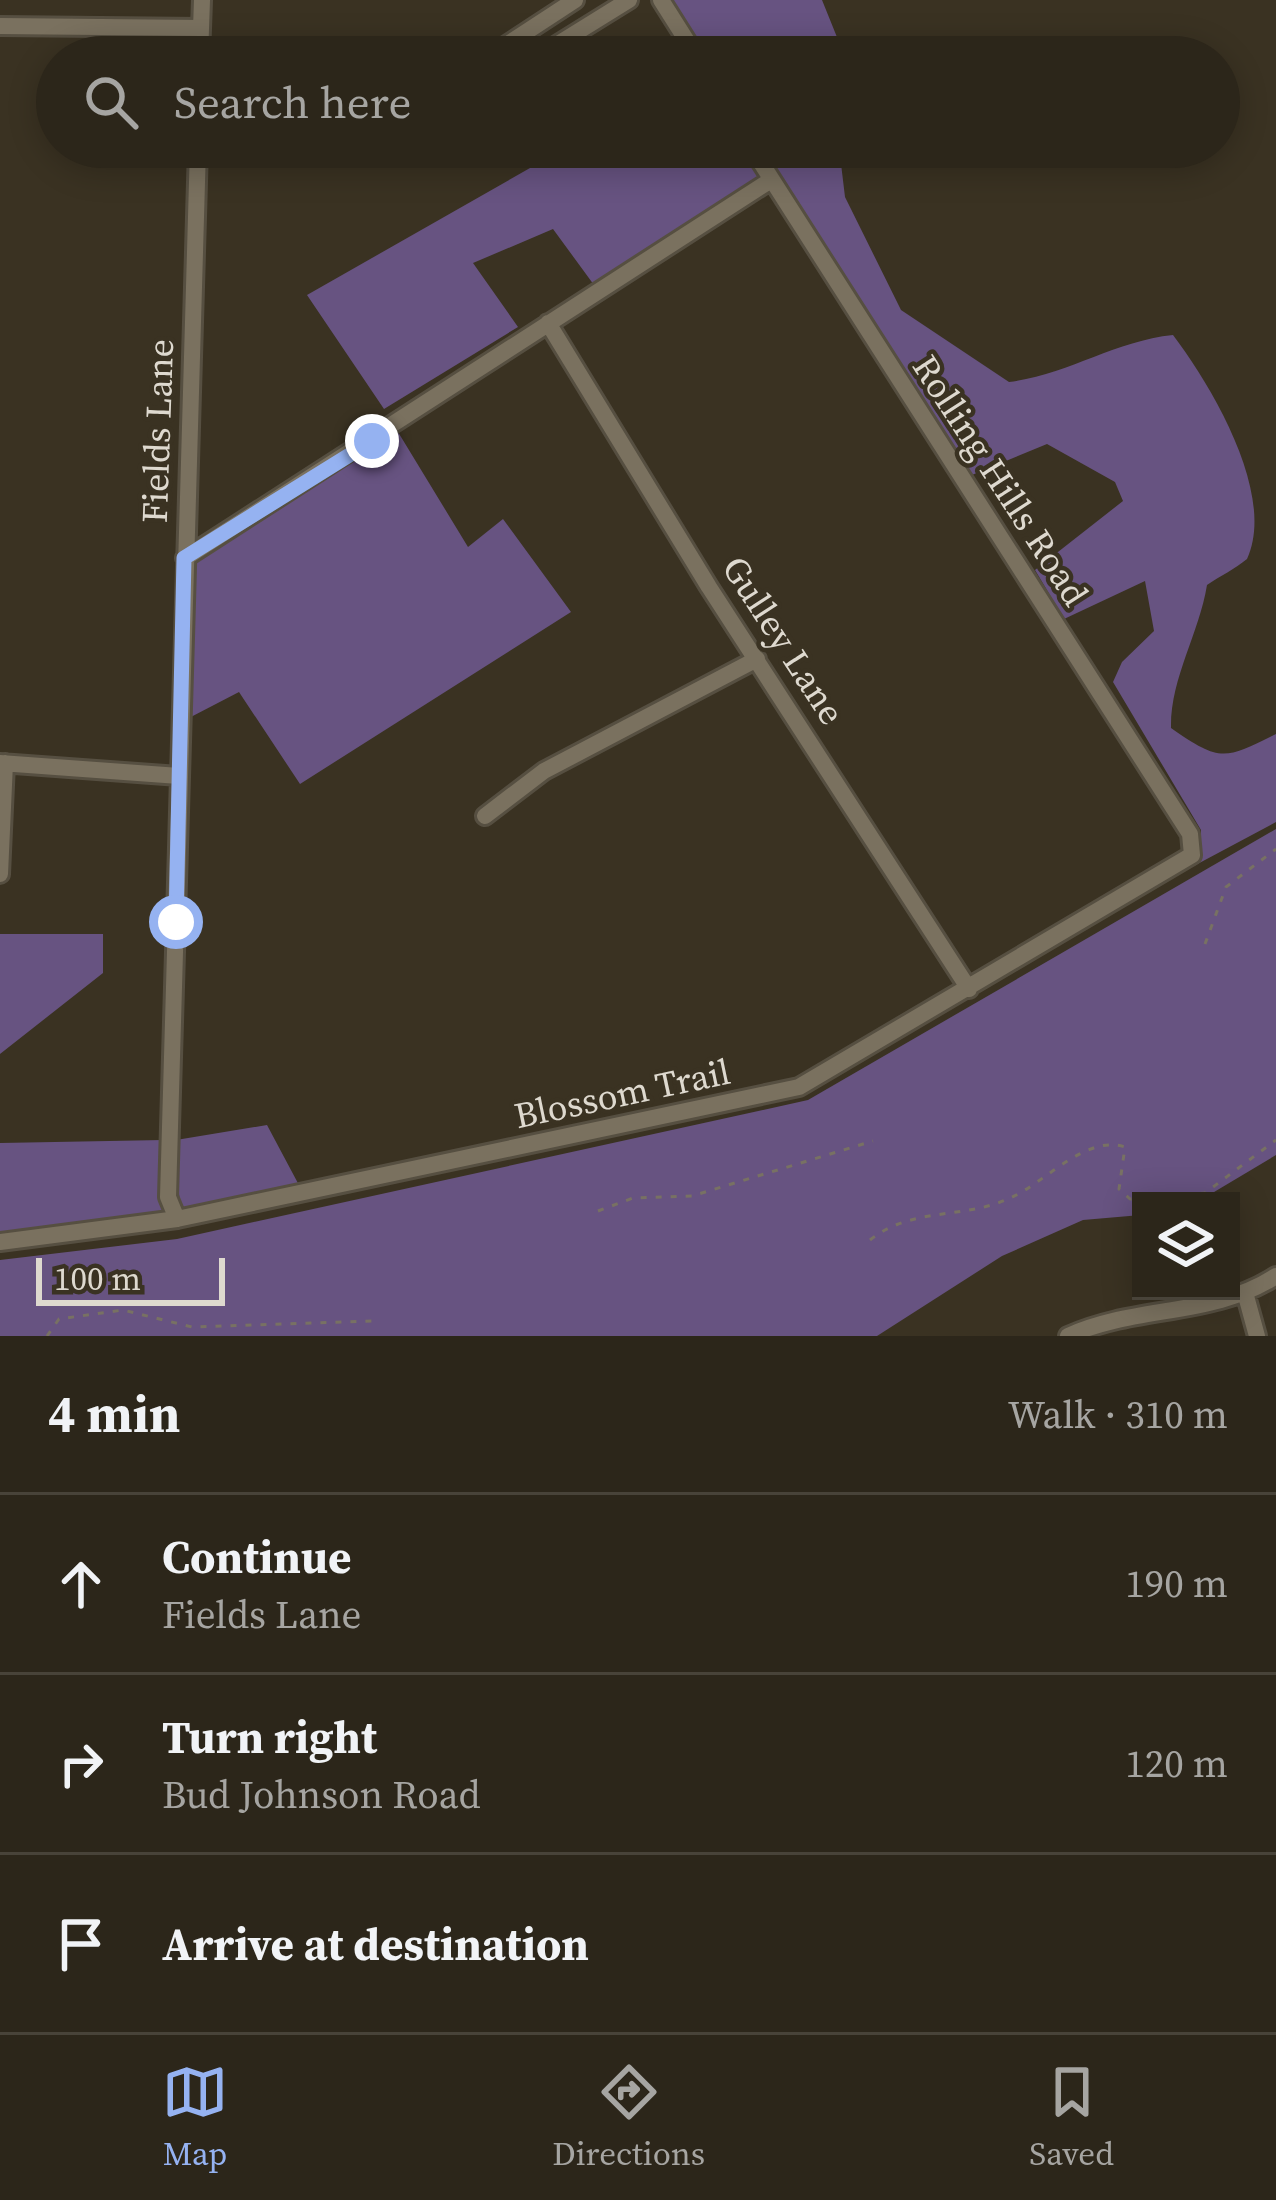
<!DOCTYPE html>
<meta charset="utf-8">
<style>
body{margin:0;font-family:"Source Serif 4",serif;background:#342e23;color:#f1f3f6}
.controls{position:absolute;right:36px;bottom:36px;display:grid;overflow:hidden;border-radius:0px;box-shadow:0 6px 30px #0003}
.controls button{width:108px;height:108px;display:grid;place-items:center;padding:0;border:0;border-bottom:3px solid #484339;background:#2c261a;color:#f1f3f6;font:60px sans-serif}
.scale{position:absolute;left:36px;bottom:30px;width:189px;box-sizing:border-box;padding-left:12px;border:6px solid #ded9cf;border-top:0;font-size:33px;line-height:42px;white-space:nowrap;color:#ded9cf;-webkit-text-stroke:9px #3a3222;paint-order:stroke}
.stop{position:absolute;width:36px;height:36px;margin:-27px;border:9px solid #95b2f1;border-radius:50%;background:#fff}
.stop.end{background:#95b2f1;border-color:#fff;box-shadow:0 3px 12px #0008}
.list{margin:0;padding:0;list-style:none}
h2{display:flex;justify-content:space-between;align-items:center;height:156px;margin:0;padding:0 48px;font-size:51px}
h2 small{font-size:39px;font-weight:400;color:#a6a5a2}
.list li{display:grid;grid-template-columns:78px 1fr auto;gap:36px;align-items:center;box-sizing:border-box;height:180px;padding:0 48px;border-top:3px solid #484339}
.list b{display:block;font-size:45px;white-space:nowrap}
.list p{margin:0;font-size:39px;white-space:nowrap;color:#a6a5a2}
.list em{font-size:39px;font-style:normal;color:#a6a5a2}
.icon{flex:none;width:66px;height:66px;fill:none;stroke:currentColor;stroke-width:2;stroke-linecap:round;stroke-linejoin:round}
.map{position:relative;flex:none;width:1276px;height:1336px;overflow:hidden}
.search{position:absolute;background:#2c261a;box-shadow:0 6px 30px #0003;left:36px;right:36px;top:36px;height:132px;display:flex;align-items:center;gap:30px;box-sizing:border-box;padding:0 42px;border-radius:66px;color:#a6a5a2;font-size:45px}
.sheet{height:696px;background:#2c261a}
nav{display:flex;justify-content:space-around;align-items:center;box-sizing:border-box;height:168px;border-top:3px solid #484339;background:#2c261a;font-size:33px;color:#a6a5a2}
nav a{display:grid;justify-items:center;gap:6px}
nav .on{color:#95b2f1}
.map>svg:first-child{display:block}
</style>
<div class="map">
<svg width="1276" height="1336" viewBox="0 0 1276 1336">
<rect width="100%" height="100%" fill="#3a3222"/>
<!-- green -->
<path fill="#675381" d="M669,0h153l23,57h-140z
M567,147h176l18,31 -167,107 -41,-56 -80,34 45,64 -134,82 -77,-114z
M759,147h80l6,50 56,113 108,72c58,-7 105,-41 164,-47 41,54 103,161 74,224 -12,10 -27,17 -40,26 -8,49 -37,94 -36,143 49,34 53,32 105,6v88l-86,46 11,-15v-23l-88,-148 9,-20 32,-31 -9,-50 -81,38 -29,-49 88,-69 -8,-19 -68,-38 -80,33z
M398,432l70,115 35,-28 68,93 -271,172 -61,-92 -52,27 3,-156z
M1276,829v326l-77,46h-58v14l-58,5 -81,36 -125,80h-877v-76l177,-21 631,-139z
M0,934h103v39l-103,81z
M267,1125l33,62 -120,24 -4,-71z
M163,1140l3,73 -166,22v-92z"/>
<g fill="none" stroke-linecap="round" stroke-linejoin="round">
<defs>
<path id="minor" d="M661,0l36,57
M0,26l201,2
M200,57l2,-57
M488,57l87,-57
M537,57l92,-57
M548,323l161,264 260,402
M185,558l586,-378
M0,763l179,13
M485,816l59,-45 213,-112
M0,874l5,-111
M177,1219l-9,-22 30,-1050
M0,1242l177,-23 622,-132 393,-232 -2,-21 -439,-687
M1246,1296l11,40
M1068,1336c68,-31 145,-19 208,-60"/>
</defs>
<!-- minor casing -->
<use href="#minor" stroke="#564f41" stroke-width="22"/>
<!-- path -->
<path stroke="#787163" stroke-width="3" stroke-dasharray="6 9" stroke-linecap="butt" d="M1205,944l21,-57 50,-38
M598,1211l35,-13 59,-2 181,-55
M870,1240c43,-34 94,-20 140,-42 35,-15 76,-64 115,-51l-6,42 11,10 75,-6 71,-53
M47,1336l12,-17 64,-9 69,17 181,-6"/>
<!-- minor -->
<use href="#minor" stroke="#7a715f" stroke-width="16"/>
</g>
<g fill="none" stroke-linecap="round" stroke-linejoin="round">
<!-- route -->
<path stroke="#95b2f1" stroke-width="15" d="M176,922l8,-364 188,-117"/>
</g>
<g text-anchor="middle" stroke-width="9" stroke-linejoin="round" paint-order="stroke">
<!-- street labels -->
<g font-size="36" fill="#ded9cf" stroke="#3a3222">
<text transform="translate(157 431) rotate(-88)" y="13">Fields Lane</text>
<text transform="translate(1001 480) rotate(57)" y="13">Rolling Hills Road</text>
<text transform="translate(784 640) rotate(57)" y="13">Gulley Lane</text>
<text transform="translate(622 1093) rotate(-12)" y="13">Blossom Trail</text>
</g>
</g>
</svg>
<div class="controls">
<button><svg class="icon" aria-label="layers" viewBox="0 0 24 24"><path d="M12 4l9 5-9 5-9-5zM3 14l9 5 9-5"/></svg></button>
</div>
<div class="scale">100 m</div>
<div class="stop" style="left:176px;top:922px"></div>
<div class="stop end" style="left:372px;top:441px"></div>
<div class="search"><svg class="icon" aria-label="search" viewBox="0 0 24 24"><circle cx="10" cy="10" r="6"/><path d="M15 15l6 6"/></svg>Search here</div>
</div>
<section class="sheet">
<h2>4 min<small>Walk · 310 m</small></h2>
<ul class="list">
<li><svg class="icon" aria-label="ahead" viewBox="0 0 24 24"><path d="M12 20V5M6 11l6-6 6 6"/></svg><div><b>Continue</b><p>Fields Lane</p></div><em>190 m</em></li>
<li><svg class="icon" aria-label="right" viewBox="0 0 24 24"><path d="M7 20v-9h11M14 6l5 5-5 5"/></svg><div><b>Turn right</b><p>Bud Johnson Road</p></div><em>120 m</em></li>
<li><svg class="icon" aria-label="arrive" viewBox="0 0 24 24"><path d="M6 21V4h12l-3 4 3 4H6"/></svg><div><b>Arrive at destination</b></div></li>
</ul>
</section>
<nav>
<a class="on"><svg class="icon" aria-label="map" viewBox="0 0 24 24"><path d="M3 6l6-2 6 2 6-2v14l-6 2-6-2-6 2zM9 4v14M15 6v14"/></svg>Map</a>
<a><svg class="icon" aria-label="directions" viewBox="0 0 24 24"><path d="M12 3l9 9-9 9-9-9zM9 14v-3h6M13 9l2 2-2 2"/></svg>Directions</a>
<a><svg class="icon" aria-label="saved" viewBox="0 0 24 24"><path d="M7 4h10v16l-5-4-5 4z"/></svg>Saved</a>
</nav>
